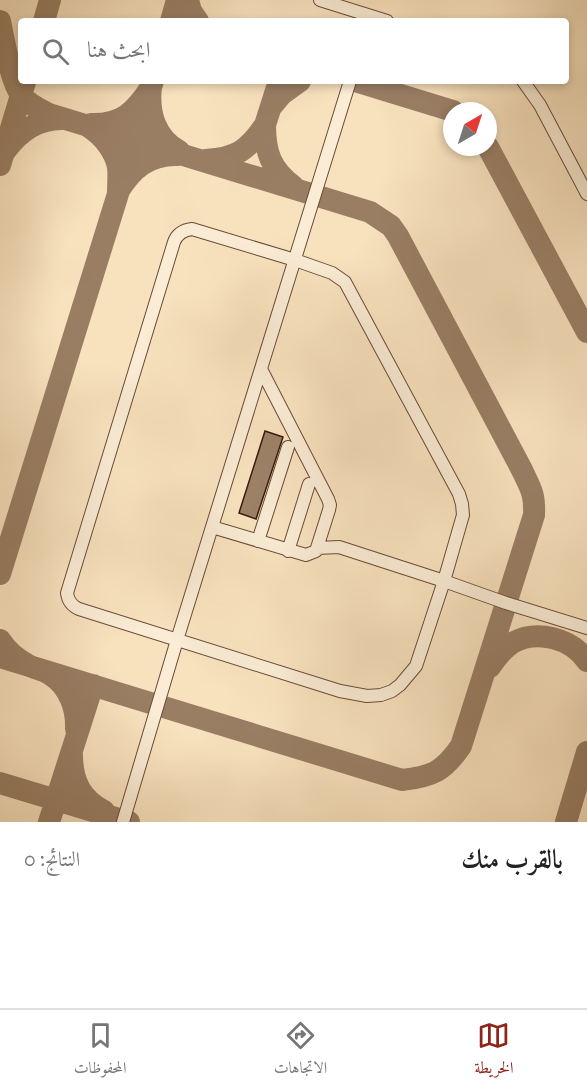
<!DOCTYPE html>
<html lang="ar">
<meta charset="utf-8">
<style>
body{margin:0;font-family:"IM FELL Great Primer",Amiri,serif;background:#f6f6f6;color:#222;direction:rtl}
.compass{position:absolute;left:443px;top:102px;width:54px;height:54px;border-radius:50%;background:#fff;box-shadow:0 3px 9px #0003;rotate:39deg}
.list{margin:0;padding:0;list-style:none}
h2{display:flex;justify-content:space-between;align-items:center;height:78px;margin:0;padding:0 24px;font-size:26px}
h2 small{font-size:20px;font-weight:400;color:#767676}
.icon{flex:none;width:33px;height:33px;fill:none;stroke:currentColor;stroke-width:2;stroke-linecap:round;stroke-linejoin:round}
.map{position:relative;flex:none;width:587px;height:822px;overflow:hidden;direction:ltr}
.search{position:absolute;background:#fff;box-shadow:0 3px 9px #0003;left:18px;right:18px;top:18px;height:66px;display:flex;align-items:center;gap:15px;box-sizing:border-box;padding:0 21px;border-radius:6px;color:#767676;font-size:22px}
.sheet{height:186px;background:#fff}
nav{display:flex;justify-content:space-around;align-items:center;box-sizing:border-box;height:84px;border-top:2px solid #e0e0e0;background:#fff;font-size:16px;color:#767676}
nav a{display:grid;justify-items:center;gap:3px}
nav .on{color:#8f2418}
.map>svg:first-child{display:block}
</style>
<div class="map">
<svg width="587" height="822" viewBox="0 0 587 822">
<rect width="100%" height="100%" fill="#f8e2be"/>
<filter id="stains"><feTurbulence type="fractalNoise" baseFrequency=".00333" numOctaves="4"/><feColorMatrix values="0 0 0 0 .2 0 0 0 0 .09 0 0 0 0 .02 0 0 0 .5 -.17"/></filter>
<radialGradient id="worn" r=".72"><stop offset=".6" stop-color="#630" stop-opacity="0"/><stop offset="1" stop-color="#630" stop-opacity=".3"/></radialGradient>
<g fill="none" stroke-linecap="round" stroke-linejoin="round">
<!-- taxiway -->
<path stroke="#997e64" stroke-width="22" d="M188,0l3,11 7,10
M0,21c4,19 10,59 21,74 7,9 18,14 28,19l321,98 21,14 7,10 124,234c9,19 13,24 12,45l-73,231c-17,25 -29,31 -59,34l-402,-123
M44,21l6,-21
M171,21l6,-21
M355,81l98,30
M272,106l10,-12 18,-13
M91,124c30,1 44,-12 60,-37 -3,25 4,51 28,64
M265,125l14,-44
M89,127c14,9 26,24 29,40 1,8 0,17 0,25 14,-23 31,-38 60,-37
M488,147l99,185
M6,150c14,-19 33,-32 58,-31
M206,160c31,-2 42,-10 59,-35 0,28 6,44 28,61
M0,165l25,-83
M0,574l153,-493
M0,640c7,11 17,19 28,25 7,4 16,5 23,10 18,11 26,34 25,54
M490,667c6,-9 13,-18 22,-24 25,-14 59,-5 75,18
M72,755c0,26 9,44 32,56
M0,783l129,39
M49,822l44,-137
M566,822l21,-70"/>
</g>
<!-- building -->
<path fill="#9d8268" stroke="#3a190a" stroke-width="1.5" d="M265,431l18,6 -27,82 -17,-6z"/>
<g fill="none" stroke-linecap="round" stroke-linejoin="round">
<defs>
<path id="minor" d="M320,0l67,21
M523,81l17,24 47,89
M192,229l103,31 37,13 13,9 114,212 3,10 1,11 -19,66 -28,85 -16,19 -8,6 -11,4 -14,1 -27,-5 -261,-82c-7,-3 -11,-8 -12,-16l107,-351c3,-8 9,-12 18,-13z
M212,527l94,28 10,-4 13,-41 1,-5 -2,-6 -67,-130
M258,541l30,-94
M317,548l22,-1 105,34 62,22 81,25
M288,551l21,-67
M123,822l54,-182 173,-559"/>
</defs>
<!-- minor casing -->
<use href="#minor" stroke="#6a4b37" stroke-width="14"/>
<!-- minor -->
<use href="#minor" stroke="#faecd5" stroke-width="12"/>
</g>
<rect width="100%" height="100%" filter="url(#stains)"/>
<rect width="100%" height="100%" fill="url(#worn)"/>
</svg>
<svg class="compass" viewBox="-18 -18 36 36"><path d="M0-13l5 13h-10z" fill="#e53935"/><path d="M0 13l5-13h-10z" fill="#767676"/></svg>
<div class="search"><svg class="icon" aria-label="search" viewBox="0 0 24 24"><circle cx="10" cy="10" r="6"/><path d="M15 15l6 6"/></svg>ابحث هنا</div>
</div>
<section class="sheet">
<h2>بالقرب منك<small>النتائج: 0</small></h2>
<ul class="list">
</ul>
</section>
<nav>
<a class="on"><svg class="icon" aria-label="map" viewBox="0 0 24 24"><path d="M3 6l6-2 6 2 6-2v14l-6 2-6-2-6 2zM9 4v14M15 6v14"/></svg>الخريطة</a>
<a><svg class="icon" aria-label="directions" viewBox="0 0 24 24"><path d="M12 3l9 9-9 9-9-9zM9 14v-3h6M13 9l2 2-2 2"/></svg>الاتجاهات</a>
<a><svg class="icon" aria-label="saved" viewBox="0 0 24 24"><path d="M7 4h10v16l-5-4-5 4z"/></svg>المحفوظات</a>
</nav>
